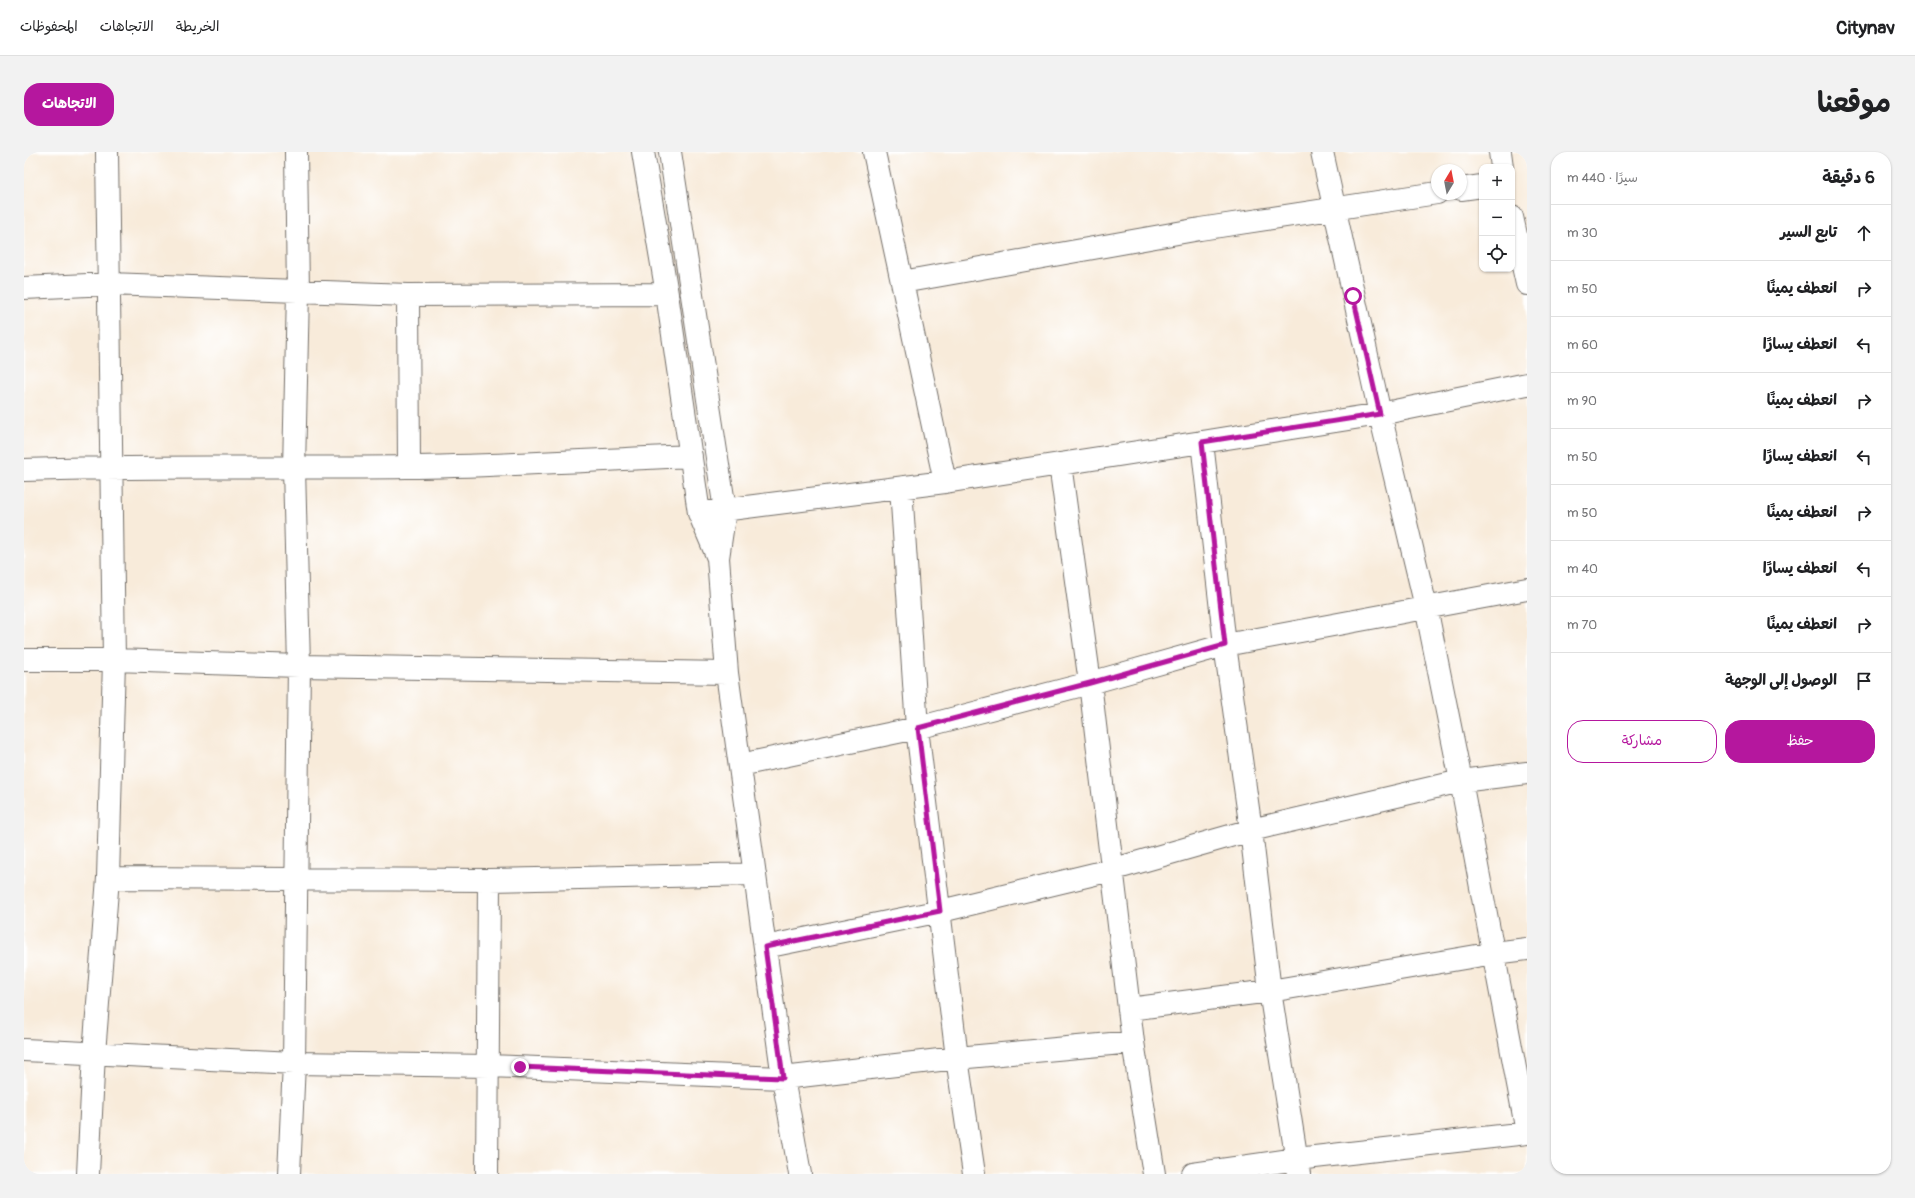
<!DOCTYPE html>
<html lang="ar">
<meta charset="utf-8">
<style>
body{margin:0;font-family:Pangolin,"Playpen Sans Arabic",sans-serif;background:#f2f2f2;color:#202124;direction:rtl}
.controls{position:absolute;right:12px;top:12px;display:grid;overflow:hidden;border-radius:8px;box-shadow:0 1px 3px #0004}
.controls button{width:36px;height:36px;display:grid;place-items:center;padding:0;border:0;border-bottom:1px solid #e0e0e0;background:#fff;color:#202124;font:20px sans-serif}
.compass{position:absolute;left:1407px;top:12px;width:36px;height:36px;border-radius:50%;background:#fff;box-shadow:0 1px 3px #0004;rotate:10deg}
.stop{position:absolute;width:12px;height:12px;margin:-9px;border:3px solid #b5179e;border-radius:50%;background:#fff}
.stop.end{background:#b5179e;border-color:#fff;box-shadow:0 1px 4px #0008}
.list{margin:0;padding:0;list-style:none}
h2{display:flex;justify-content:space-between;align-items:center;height:52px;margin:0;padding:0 16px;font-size:17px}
h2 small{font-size:13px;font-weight:400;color:#757577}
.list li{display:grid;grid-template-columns:26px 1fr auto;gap:12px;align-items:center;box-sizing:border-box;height:56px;padding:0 16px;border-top:1px solid #e0e0e0}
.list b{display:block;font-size:15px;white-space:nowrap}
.list em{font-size:13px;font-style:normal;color:#757577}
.actions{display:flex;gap:8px;padding:12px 16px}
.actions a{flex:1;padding:9px 0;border:1px solid #b5179e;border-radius:16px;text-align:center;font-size:14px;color:#b5179e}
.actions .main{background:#b5179e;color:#fff}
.icon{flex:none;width:22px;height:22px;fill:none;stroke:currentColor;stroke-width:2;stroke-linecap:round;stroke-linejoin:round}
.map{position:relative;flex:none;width:1503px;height:1022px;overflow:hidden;direction:ltr;border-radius:16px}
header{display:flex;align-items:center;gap:24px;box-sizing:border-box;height:56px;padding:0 20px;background:#fff;border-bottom:1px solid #e0e0e0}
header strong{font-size:19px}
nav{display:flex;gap:22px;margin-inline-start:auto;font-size:14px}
.intro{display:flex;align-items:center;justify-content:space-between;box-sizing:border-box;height:96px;padding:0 24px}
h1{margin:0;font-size:28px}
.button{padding:10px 18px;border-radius:16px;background:#b5179e;color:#fff;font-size:14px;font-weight:700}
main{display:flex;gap:24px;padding:0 24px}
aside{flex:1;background:#fff;border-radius:16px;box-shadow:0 1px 3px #0004}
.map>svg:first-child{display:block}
</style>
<header>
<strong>Citynav</strong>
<nav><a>الخريطة</a><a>الاتجاهات</a><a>المحفوظات</a></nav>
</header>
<div class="intro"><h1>موقعنا</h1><a class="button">الاتجاهات</a></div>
<main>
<aside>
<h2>6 دقيقة<small>سيرًا · 440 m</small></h2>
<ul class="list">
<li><svg class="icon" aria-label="ahead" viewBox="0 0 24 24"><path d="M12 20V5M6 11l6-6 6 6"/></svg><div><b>تابع السير</b></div><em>30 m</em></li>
<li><svg class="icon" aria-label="right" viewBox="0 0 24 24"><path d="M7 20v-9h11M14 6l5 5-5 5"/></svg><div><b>انعطف يمينًا</b></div><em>50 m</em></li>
<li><svg class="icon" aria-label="left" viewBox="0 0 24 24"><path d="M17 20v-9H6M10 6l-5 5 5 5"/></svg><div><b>انعطف يسارًا</b></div><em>60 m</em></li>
<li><svg class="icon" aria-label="right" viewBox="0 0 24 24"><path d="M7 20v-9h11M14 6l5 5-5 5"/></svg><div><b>انعطف يمينًا</b></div><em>90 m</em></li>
<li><svg class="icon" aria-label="left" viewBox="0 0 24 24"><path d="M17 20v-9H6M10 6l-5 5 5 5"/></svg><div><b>انعطف يسارًا</b></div><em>50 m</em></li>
<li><svg class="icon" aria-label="right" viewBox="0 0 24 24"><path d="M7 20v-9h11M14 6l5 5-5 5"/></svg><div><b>انعطف يمينًا</b></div><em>50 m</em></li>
<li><svg class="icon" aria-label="left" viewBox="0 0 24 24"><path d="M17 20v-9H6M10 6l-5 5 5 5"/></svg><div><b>انعطف يسارًا</b></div><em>40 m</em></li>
<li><svg class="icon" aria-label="right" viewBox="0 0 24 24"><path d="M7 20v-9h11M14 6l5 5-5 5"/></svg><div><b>انعطف يمينًا</b></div><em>70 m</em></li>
<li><svg class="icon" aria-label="arrive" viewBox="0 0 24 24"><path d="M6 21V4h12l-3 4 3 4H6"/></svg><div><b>الوصول إلى الوجهة</b></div></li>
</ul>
<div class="actions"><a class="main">حفظ</a><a>مشاركة</a></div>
</aside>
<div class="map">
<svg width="1503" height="1022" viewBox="0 0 1503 1022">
<rect width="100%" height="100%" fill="#fff"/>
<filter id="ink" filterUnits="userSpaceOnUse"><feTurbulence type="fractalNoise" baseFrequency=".025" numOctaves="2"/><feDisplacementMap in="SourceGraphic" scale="8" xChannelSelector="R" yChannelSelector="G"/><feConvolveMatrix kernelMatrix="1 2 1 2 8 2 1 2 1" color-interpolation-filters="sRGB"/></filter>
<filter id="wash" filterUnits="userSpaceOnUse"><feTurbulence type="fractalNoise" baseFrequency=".012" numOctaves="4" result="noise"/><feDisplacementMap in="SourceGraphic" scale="16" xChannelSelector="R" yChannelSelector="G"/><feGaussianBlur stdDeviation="0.9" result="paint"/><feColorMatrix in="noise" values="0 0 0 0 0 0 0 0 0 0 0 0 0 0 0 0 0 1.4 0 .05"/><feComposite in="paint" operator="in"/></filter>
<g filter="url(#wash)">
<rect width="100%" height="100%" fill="#f8ebda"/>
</g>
<g filter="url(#ink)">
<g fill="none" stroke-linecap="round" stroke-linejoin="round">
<defs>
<path id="minor" d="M619,0l24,142 32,219 19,45
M646,0l55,358 -7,48 9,115 56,405 17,96
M850,0l71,330
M1298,0l58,262 46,193 35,174 66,351
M1476,0l2,15
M1437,37l21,-3
M1488,65l15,67
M878,130l298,-53 237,-36
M0,136l85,-4 299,11 1,172
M384,143l259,-1
M1178,290l23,203 26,185 19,161 29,183
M1036,312l30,219 43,359 21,132
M0,318c127,-5 255,-1 382,-3 95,-1 190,-7 285,-11
M877,336l16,240 40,330 17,116
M675,361l246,-31 257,-40 178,-28 147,-30
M0,508h90l185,6 428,7
M716,613l177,-37 173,-45 135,-38 302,-56
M84,726l381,2 266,-6
M741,795l176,-36 170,-41 140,-40 210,-49 66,-8
M1105,857l141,-18 224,-38 33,-4
M0,898l270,13 195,3 294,12 174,-20 176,-16
M64,1022l6,-121 14,-175 6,-218 -7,-508
M265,1022l5,-111 5,-397 -5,-198 4,-176 -2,-140
M463,1022l2,-294
M1169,1022l104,-15 230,-26"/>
</defs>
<!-- minor casing -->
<use href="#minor" stroke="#736e68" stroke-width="24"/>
<!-- minor -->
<use href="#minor" stroke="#fff" stroke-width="22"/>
</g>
</g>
<g fill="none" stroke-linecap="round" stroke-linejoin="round" filter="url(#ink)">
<!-- route -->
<path stroke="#b5179e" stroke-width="5" d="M496,915l263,11 -18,-131 175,-36 -22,-183 172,-45 135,-38 -23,-203 178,-28 -27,-118"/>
</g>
</svg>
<div class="controls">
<button>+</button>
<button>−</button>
<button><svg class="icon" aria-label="locate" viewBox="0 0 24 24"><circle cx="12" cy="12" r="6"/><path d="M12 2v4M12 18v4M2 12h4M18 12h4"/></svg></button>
</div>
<svg class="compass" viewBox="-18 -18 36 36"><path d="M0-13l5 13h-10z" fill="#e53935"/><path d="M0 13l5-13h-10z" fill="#757577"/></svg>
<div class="stop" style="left:1329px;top:144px"></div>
<div class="stop end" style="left:496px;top:915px"></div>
</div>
</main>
